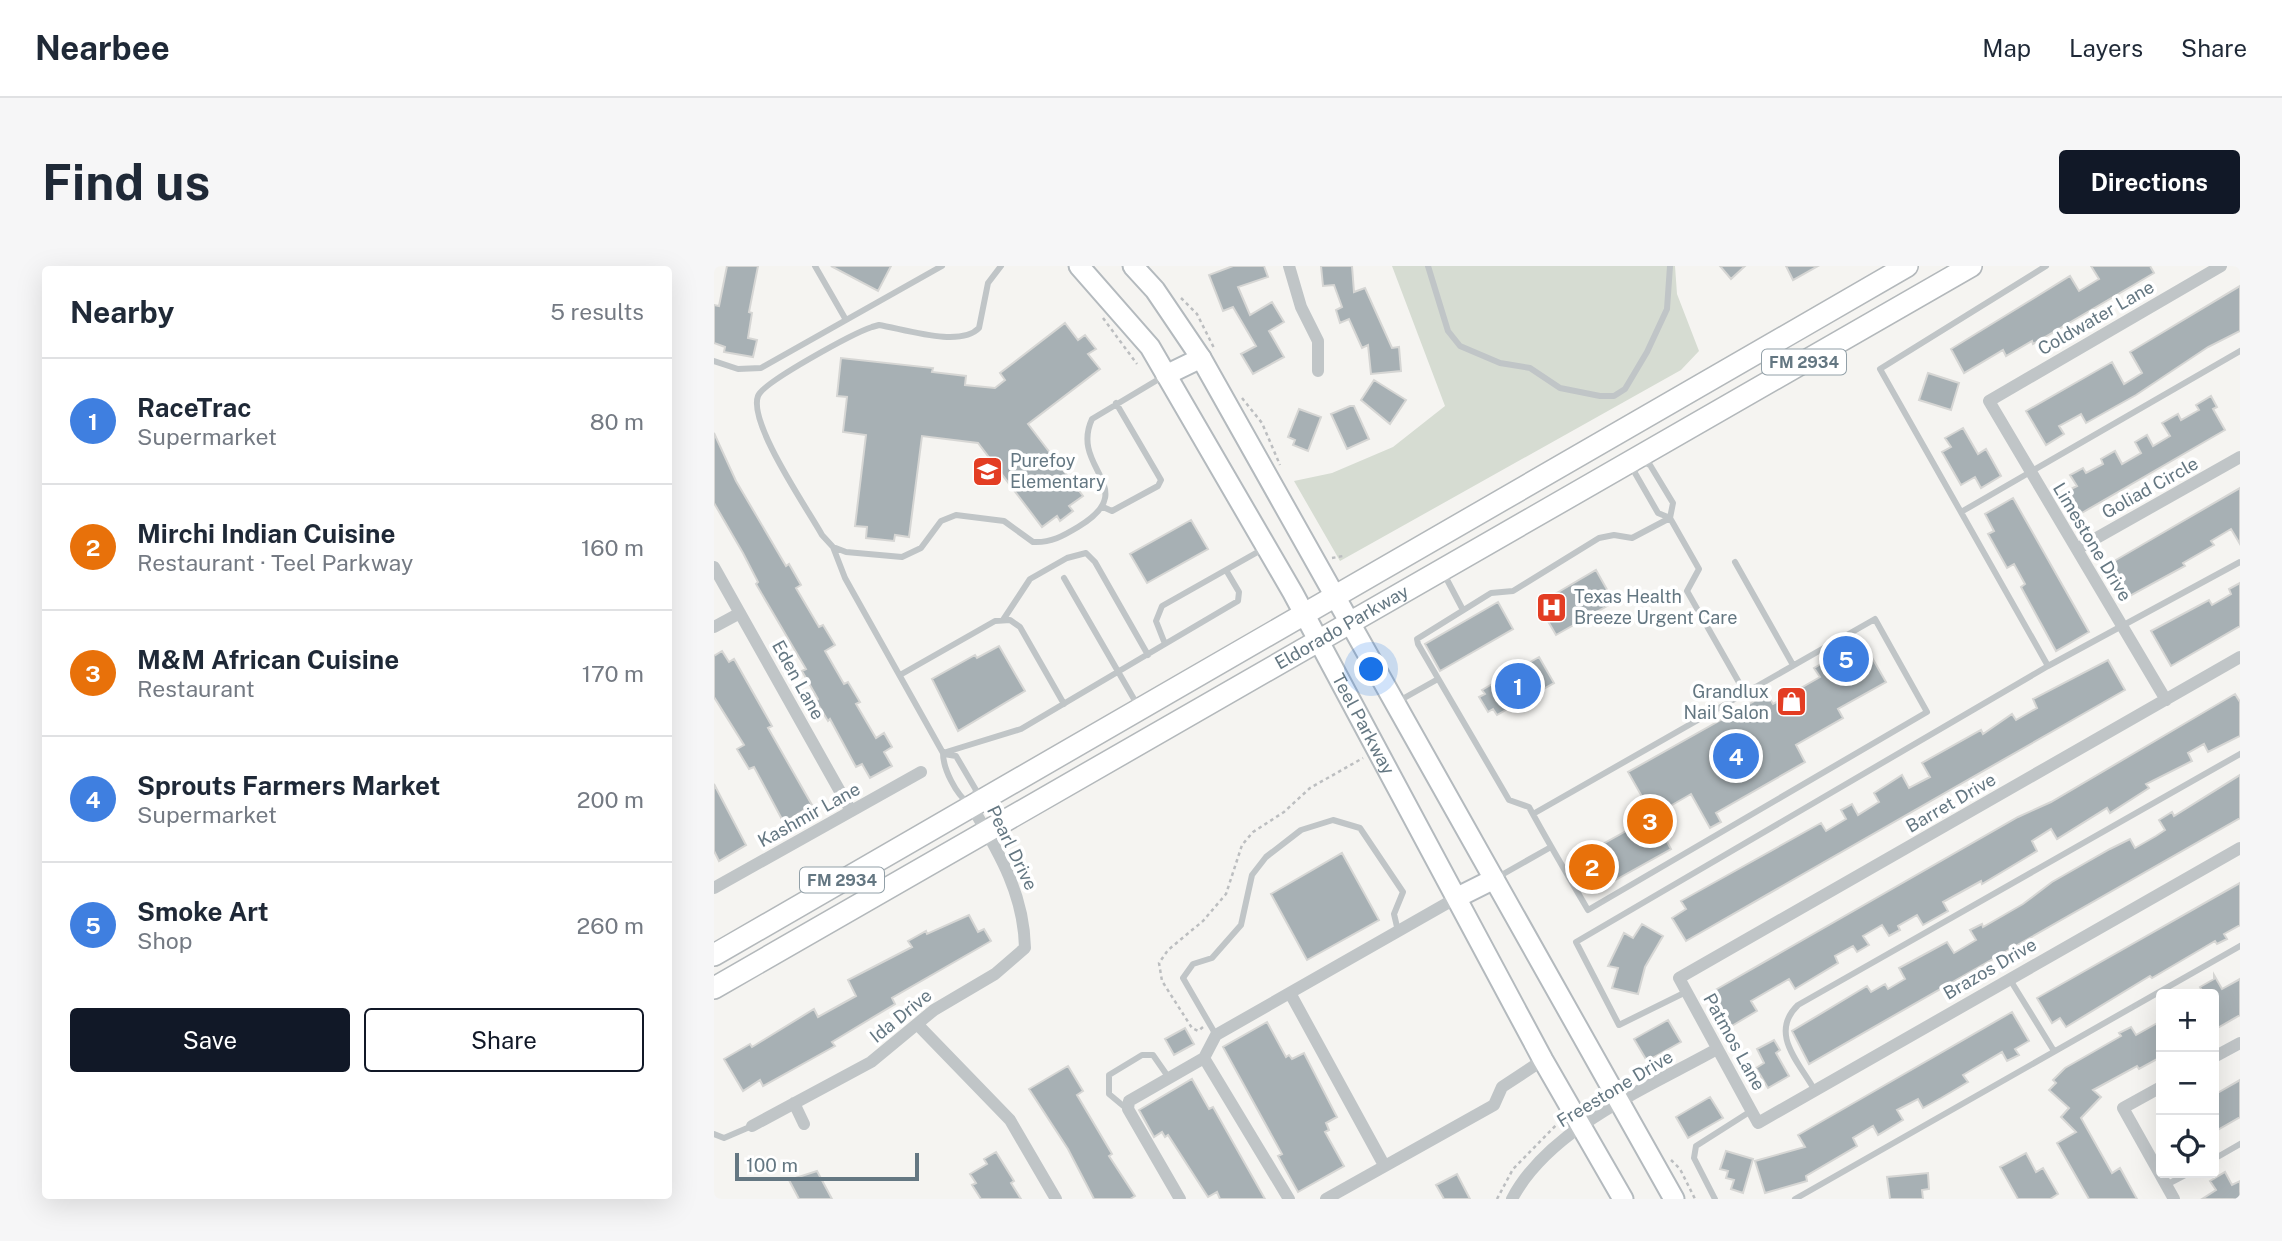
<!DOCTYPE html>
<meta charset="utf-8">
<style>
body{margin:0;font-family:"Public Sans",sans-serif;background:#f6f6f7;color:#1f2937}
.controls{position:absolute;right:21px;bottom:21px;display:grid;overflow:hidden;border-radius:7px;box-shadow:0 7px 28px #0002}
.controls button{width:63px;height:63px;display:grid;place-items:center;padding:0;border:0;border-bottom:2px solid #e0e1e3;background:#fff;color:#1f2937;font:35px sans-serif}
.scale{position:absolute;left:21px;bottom:18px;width:184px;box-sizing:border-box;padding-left:7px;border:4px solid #647782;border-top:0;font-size:19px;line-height:24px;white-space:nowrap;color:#647782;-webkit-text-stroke:5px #fff;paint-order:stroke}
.you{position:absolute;left:658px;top:404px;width:24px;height:24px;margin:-18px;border:5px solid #fff;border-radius:50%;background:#1a73e8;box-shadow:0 0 0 10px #1a73e833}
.badge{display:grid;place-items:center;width:46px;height:46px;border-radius:50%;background:#111827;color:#fff;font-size:23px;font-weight:700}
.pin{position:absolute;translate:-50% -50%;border:4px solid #fff;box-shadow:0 2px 7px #0006}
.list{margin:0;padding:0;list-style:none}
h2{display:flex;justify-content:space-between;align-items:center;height:91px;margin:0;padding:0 28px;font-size:30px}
h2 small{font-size:23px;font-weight:400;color:#747a83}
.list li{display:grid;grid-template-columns:46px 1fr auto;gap:21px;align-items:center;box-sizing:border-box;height:126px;padding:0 28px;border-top:2px solid #e0e1e3}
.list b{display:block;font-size:26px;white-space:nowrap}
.list p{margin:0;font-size:23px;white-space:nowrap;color:#747a83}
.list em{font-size:23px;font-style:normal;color:#747a83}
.actions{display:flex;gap:14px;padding:21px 28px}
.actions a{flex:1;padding:16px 0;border:2px solid #111827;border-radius:7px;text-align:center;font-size:24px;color:#111827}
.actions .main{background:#111827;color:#fff}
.icon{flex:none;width:38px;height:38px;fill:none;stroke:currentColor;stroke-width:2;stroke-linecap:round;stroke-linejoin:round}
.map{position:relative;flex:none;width:1526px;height:933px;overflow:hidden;border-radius:7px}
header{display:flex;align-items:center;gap:42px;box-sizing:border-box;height:98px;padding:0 35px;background:#fff;border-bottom:2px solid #e0e1e3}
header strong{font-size:33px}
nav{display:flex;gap:38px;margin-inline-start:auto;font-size:24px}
.intro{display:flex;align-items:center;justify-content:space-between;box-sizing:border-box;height:168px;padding:0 42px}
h1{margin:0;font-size:49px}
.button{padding:18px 32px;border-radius:7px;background:#111827;color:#fff;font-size:24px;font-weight:700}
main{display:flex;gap:42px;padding:0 42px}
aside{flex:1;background:#fff;border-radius:7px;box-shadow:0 7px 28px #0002}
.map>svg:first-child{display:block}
</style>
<header>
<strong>Nearbee</strong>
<nav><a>Map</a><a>Layers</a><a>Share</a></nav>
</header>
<div class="intro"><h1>Find us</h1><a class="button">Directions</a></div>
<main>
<aside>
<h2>Nearby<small>5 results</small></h2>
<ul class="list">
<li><span class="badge" style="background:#3f7fe0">1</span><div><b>RaceTrac</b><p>Supermarket</p></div><em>80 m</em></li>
<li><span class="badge" style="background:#e8710a">2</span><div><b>Mirchi Indian Cuisine</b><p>Restaurant · Teel Parkway</p></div><em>160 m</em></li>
<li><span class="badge" style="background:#e8710a">3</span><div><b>M&amp;M African Cuisine</b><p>Restaurant</p></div><em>170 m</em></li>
<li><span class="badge" style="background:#3f7fe0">4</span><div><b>Sprouts Farmers Market</b><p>Supermarket</p></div><em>200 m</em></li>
<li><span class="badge" style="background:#3f7fe0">5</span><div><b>Smoke Art</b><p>Shop</p></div><em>260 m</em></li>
</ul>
<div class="actions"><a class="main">Save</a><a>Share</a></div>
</aside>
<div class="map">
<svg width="1526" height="933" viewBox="0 0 1526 933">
<rect width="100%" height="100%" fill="#f5f4f1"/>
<!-- green -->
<path fill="#d6dcd2" d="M678,0h283l2,28 22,57 -18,19 -341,191 -46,-80 38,-8 61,-26 52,-41z"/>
<!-- building -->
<path fill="#a7b0b4" stroke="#d6d6d4" stroke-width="2" d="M13,0h31l-9,46 3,1 -4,25 9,2 -4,17 -29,-5 1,-5 -11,-4v-38l5,1z
M117,0h60l-13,25z
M519,0h31l4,11 -30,10 12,28 22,-13 12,20 -15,9 15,26 -31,17 -12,-20 15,-8 -23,-39 -10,4 -14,-36z
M607,0h31l2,26 11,-4 27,60 7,-1 2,24 -30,3 -3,-29 -6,3 -13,-29 -9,4 -4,-13 6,-3 -8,-22 -11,1z
M1006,0h25l-14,13z
M1072,0h32l-25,14z
M1377,0h59l4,7 -121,71 -1,-3 -26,15 -3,-6 -39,23 -13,-24 119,-73 9,15 20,-12z
M1526,20v45l-32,16 -72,48 -50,28 -5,-9 -22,12 5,8 -18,11 -20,-34 86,-49 12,22 18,-11 -12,-21z
M351,57l13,17 7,-5 11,14 -8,5 12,15 -72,55 55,72 -14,10 4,5 -13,10 -3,-5 -15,11 -64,-84 -56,-7 -13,101 -14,-2 -1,6 -28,-3 1,-11 -12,-1 11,-91 -23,-3 4,-35 -10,-1 4,-38 92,10 -1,4 34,4 -1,9 30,3 10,-8 -5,-7z
M1214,107l31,10 -8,27 -32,-10z
M660,114l32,20 -16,24 -29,-24z
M1497,130l6,11 -4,2 12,21 -145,84 -13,-23 10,-5 -7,-11 13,-7 3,5 17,-9 -2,-5 14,-8 7,13 19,-11 -6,-11 12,-7 6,11 17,-10 -8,-13 16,-9 3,6 18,-10 -3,-5z
M636,140h4l15,33 -22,10 -16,-35z
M585,143l22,8 -13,34 -15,-6 2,-5 -7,-3z
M1249,162l15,26 8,-5 15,27 -20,12 -6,-11 -14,8 -19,-33 9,-5 -6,-9z
M0,167l22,48 50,85 3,-2 12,21 -5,3 23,39 4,-2 12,20 -10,6 19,33 4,-2 12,20 -4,2 20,34 8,-5 8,14 -8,5 8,14 -22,12 -8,-14 -6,3 -26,-48 -2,2 -12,-20 2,-2 -16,-28 4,-2 -50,-85 2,-2 -15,-29 -29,-50z
M1526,222v56l-9,-15 -20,12 3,4 -31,18 2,3 -57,31 -19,-33z
M1299,232l76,134 -33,19 -35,-64 4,-3 -11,-20 -7,4 -19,-34 6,-3 -9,-17z
M477,254l17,29 -61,34 -17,-29z
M882,304l18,32 -58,33 -18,-31z
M1526,317v43l-69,40 -20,-35 58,-31 3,5 19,-11 -2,-5z
M784,336l15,27 -73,42 -15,-27z
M1148,374l24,42 -48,27 5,9 -47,27 9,17 -89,51 5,9 -11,6 -19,-34 -38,22 -25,-44 139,-78 6,10 47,-27 -6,-9z
M285,380l26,45 -67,40 -26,-52 43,-24 2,3z
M8,385l7,11 5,-3 38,67 -4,2 44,77 -28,18 -30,-56 -5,2 -12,-20 7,-4 -30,-48v-41z
M825,391l15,26 -57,32 -4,-6 -5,3 -9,-15 6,-3 -3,-4 17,-10 -3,-5 14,-8 3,5z
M1394,394l17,30 -439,251 -14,-23 14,-9 -5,-8 140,-78 5,8 20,-12 -5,-9 11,-6 6,11 21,-13 -5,-9 28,-18 7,13 21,-11 -8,-14 59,-33 2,4 29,-20 4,6 21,-12 -4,-9z
M1521,428l5,8v34l-32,16 -4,-8 -16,9 4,8 -46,23 3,4 -39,25 -3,-5 -50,31 -6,-10 -19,12 5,10 -55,33 -1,-3 -38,21 5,9 -25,14 -6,-10 -19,11 2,4 -11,6 -7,-11 -19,11 6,9 -12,7 -4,-6 -18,10 3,7 -43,26 -6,-10 -38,22 6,10 -27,16 -20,-34 308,-176 33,-15z
M1526,509v43l-431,246 -17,-33 75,-45 4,6 14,-8 3,5 17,-10 -6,-11 48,-26 7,11 22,-13 -6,-10 12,-6 1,3 40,-23 29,-22 58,-33 20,-10 5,9 21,-12 9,-6 -6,-10 13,-8 2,4z
M0,518l32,61 -27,16 -5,-10z
M939,550l18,33 -77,43 -18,-33z
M628,587l37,67 -72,40 -36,-66z
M1526,617v42l-16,9 3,5 -10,5 -2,-3 -63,37 -2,-2 -84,51 -6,-9 -8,5 -15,-25z
M255,649l9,17 6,-3 7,12 -99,57 3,6 -63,38 3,4 -72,40 -3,-6 -17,11 -19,-32 26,-15 2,3 62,-38 4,8 38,-21 -8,-16 64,-33 -4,-6 18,-10 1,3z
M928,658l21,12 -18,31 -7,27 -26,-6 6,-20 -10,-2 16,-33 9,5z
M1500,709l8,14 18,-10v36l-26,15v-36h-10l-4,-7 14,-8z
M1298,746l17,29 -14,8 4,6 -12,6 -5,-9 -39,23 5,7 -27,16 -18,10 -5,-9 -21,11 6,10 -25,15 -5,-9 -20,12 4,8 -51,30 1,5 -42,12 -10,-32 50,-14 -7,-12z
M954,754l13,22 -34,19 -13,-22z
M1447,755v36l-22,12 -2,-3 -44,24 8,7 -20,21 31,55 8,-5 17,31h-48l-32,-56 19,-11 -15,-15 8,-9 -20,-18 7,-7 -3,-3 12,-12 56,-32 -2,-3 12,-6 5,8z
M553,756l19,35 3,-2 3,4 12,-6 33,64 -11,6 3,7 -4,2 19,34 -46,26 -20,-36 4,-2 -59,-107z
M471,762l9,16 -20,11 -9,-16z
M1060,774l6,10 -4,3 13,23 -21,12 -12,-20 8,-5 -7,-14z
M354,800l15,25 -6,4 35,59 -3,2 26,40 -5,3h-36l-26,-50 -39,-60z
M478,813l17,30 4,-2 52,92h-45l-3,-7 -9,5 -40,-62 -3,2 -3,-5 -8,5 -15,-27z
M1526,814v37l-26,15v-37z
M996,831l13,21 -35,20 -12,-21z
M1012,885l27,8 -10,34 -12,-4 3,-9 -8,-2 2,-7 -8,-2z
M282,886l18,29 -3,2 10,16h-40l-9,-14 4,-2 -6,-9 17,-10 -3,-5z
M1312,887l10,19 7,-4 15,26 -8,5h-32l-18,-32z
M103,905l15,28h-33l-10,-19z
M1511,906l7,13 8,-4v18h-38l14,-9 -6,-9z
M1214,907l1,16 -7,1 1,9h-33l-3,-22z
M743,908l13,25h-26l-8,-14z"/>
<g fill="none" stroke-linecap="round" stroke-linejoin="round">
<defs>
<g id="secondary">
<path id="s1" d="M365,0l71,81 143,246 250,467 80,139"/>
<path d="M419,0l22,24 46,68 473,841"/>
<path d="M452,109l35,-17"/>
<path d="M744,631l36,-18"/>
</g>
<g id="primary">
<path d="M0,689l1193,-689"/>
<path id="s2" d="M0,722l1257,-722"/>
</g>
</defs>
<!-- secondary casing -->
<use href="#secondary" stroke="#b4babe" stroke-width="23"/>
<!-- primary casing -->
<use href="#primary" stroke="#b3b8bb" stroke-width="24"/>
<!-- path -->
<path stroke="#bcbec0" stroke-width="2.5" stroke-dasharray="3.5 3.5" stroke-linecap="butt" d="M467,32l16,16 18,36
M389,52l34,46
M528,132l20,25 18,42
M618,292l11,-2
M489,761l-5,4 -6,-3 -30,-47 -3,-18 9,-13 35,-29 23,-27 16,-49 11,-13 31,-20 26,-24 53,-30
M957,894l9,9 15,30
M783,933l16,-30 47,-48"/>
<!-- service -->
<path stroke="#c0c5c7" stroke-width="6" d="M101,0l31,54
M287,0l-13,17 -9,45c-19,20 -75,1 -100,-3l-7,2c-18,6 -109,55 -114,69 -10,27 49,112 64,139l11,12 13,5 56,5 19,-9 20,-27 15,-6 48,6 29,21c18,1 30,-6 45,-15 65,-39 -9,-58 14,-108l72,-43
M714,0l20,65 12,15 40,17 30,5 30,20 40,8h14l11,-7 22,-37 20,-43 3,-43
M1332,0l-166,103 168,297
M0,95l24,8 23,-1 181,-102
M928,195l8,4 23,38 -3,15
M922,197l-1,10 23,40 12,5 29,51 -12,22 58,102
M389,241l9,4 46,-25 3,-6 -45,-77
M1247,246l279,-161
M119,281l12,31 98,175c0,16 13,41 26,51
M1021,296l58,103
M730,308l19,36
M350,312l74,128
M289,354l27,-41 37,-21 19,-5 9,9 53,93
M451,378l73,-43 1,-9 -13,-22
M186,409l95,-54 15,-1 10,7 44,77
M683,436l41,-23
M229,487l78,-24 144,-85 -9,-23 6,-15 101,-57
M230,488l12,2 20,34 -2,7
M819,548l342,-195 52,93 -339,198c-20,-34 -40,-68 -59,-103l-20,-7 -91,-156 -1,-5 74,-46 22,-2 86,-53 15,-3 18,3 38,-20
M784,611l53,-30
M1295,712l45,73
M972,726l-67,33 -43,-83 472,-276 192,-104
M502,769l-33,-57 10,-14 19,-6 29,-33 11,-50 14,-18 35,-27 32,-10 27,8 43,64 -9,22 4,17
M1100,823c-16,-28 -45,-56 -16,-84l442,-251
M413,843l-18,-15v-19l33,-20h11l16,23
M0,868l10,4 28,-12
M1500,893l26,-15
M1452,919l23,-12
M1001,933l-21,-41 2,-12 55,-35
M1081,933l445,-253"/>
<!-- minor -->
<path stroke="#c0c5c7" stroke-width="12" d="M575,0l12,41 17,34v30
M1363,283l163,-92
M0,301l137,244
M0,361l26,-14
M1526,391l-561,321 79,145 482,-275
M1452,434l-177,-299 232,-135
M0,622l207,-116
M576,727l94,172
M203,758l93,96 46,79
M1500,791l26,-14
M490,792l85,141
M1447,821l-38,21 51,91
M80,837l10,21
M38,860l119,-64 63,-52 61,-36 30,-26c-1,-55 -27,-97 -54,-143
M466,933l-52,-90 1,-8 75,-43 12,-23 242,-138
M612,933l168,-94 8,-18 41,-27
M798,933c37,-71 137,-112 205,-150"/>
<!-- secondary -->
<use href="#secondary" stroke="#fff" stroke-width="19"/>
<!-- primary -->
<use href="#primary" stroke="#fff" stroke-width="21"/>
</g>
<!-- icons -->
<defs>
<symbol id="school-square" viewBox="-11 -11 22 22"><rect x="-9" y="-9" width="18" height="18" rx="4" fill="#e33d23" stroke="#fff"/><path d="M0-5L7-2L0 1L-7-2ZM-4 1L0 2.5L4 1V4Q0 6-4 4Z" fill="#fff"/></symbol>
<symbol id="hospital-square" viewBox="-11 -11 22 22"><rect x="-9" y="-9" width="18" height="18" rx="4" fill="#e33d23" stroke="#fff"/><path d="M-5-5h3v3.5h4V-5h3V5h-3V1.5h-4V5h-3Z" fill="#fff"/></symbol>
<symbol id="shop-square" viewBox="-11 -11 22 22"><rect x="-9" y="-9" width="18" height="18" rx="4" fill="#e33d23" stroke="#fff"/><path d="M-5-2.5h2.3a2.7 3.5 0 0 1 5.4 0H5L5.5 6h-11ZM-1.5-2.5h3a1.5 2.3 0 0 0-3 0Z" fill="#fff"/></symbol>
</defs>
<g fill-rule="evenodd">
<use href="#school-square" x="256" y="188" width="35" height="35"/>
<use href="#hospital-square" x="820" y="324" width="35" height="35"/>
<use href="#shop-square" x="1060" y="418" width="35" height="35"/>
</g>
<g text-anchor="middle" stroke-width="7" stroke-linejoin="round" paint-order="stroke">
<!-- shield labels -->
<g fill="#fff" stroke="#92a0a8" stroke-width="2">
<rect x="1048" y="83.5" width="84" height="25" rx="5"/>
<rect x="86" y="601.5" width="84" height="25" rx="5"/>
</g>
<g font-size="16" font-weight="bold" fill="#647782">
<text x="1090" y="102">FM 2934</text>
<text x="128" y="620">FM 2934</text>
</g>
<!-- street labels -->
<g font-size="18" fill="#647782" stroke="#fff">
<text transform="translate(1382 52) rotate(-30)" y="6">Coldwater Lane</text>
<text transform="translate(1436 222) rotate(-29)" y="6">Goliad Circle</text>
<text transform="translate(1378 276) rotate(59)" y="6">Limestone Drive</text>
<text dy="6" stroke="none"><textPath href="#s2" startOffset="724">Eldorado Parkway</textPath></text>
<text transform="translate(84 414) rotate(61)" y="6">Eden Lane</text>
<text dy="6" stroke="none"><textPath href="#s1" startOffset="541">Teel Parkway</textPath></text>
<text transform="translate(1237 537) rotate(-30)" y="6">Barret Drive</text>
<text transform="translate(95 549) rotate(-29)" y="6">Kashmir Lane</text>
<text transform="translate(298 582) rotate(64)" y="6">Pearl Drive</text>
<text transform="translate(1276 703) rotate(-30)" y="6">Brazos Drive</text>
<text transform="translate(187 750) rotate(-39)" y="6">Ida Drive</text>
<text transform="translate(1020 776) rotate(61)" y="6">Patmos Lane</text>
<text transform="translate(901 823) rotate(-31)" y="6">Freestone Drive</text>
</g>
<!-- poi labels -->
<g font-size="18" fill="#647782" stroke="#fff" text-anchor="start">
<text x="296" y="201">Purefoy<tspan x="296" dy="21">Elementary</tspan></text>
<text x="860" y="337">Texas Health<tspan x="860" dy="21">Breeze Urgent Care</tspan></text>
<text x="1055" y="432" text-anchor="end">Grandlux<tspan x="1055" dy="21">Nail Salon</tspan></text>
</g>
</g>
</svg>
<div class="controls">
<button>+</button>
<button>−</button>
<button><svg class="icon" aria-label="locate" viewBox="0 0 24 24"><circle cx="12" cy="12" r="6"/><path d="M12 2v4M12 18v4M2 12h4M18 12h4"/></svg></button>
</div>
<div class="scale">100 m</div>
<div class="you"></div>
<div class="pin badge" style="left:804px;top:420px;background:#3f7fe0">1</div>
<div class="pin badge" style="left:878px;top:601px;background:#e8710a">2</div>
<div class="pin badge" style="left:936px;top:555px;background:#e8710a">3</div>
<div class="pin badge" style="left:1022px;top:490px;background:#3f7fe0">4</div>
<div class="pin badge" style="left:1132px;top:393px;background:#3f7fe0">5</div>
</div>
</main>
